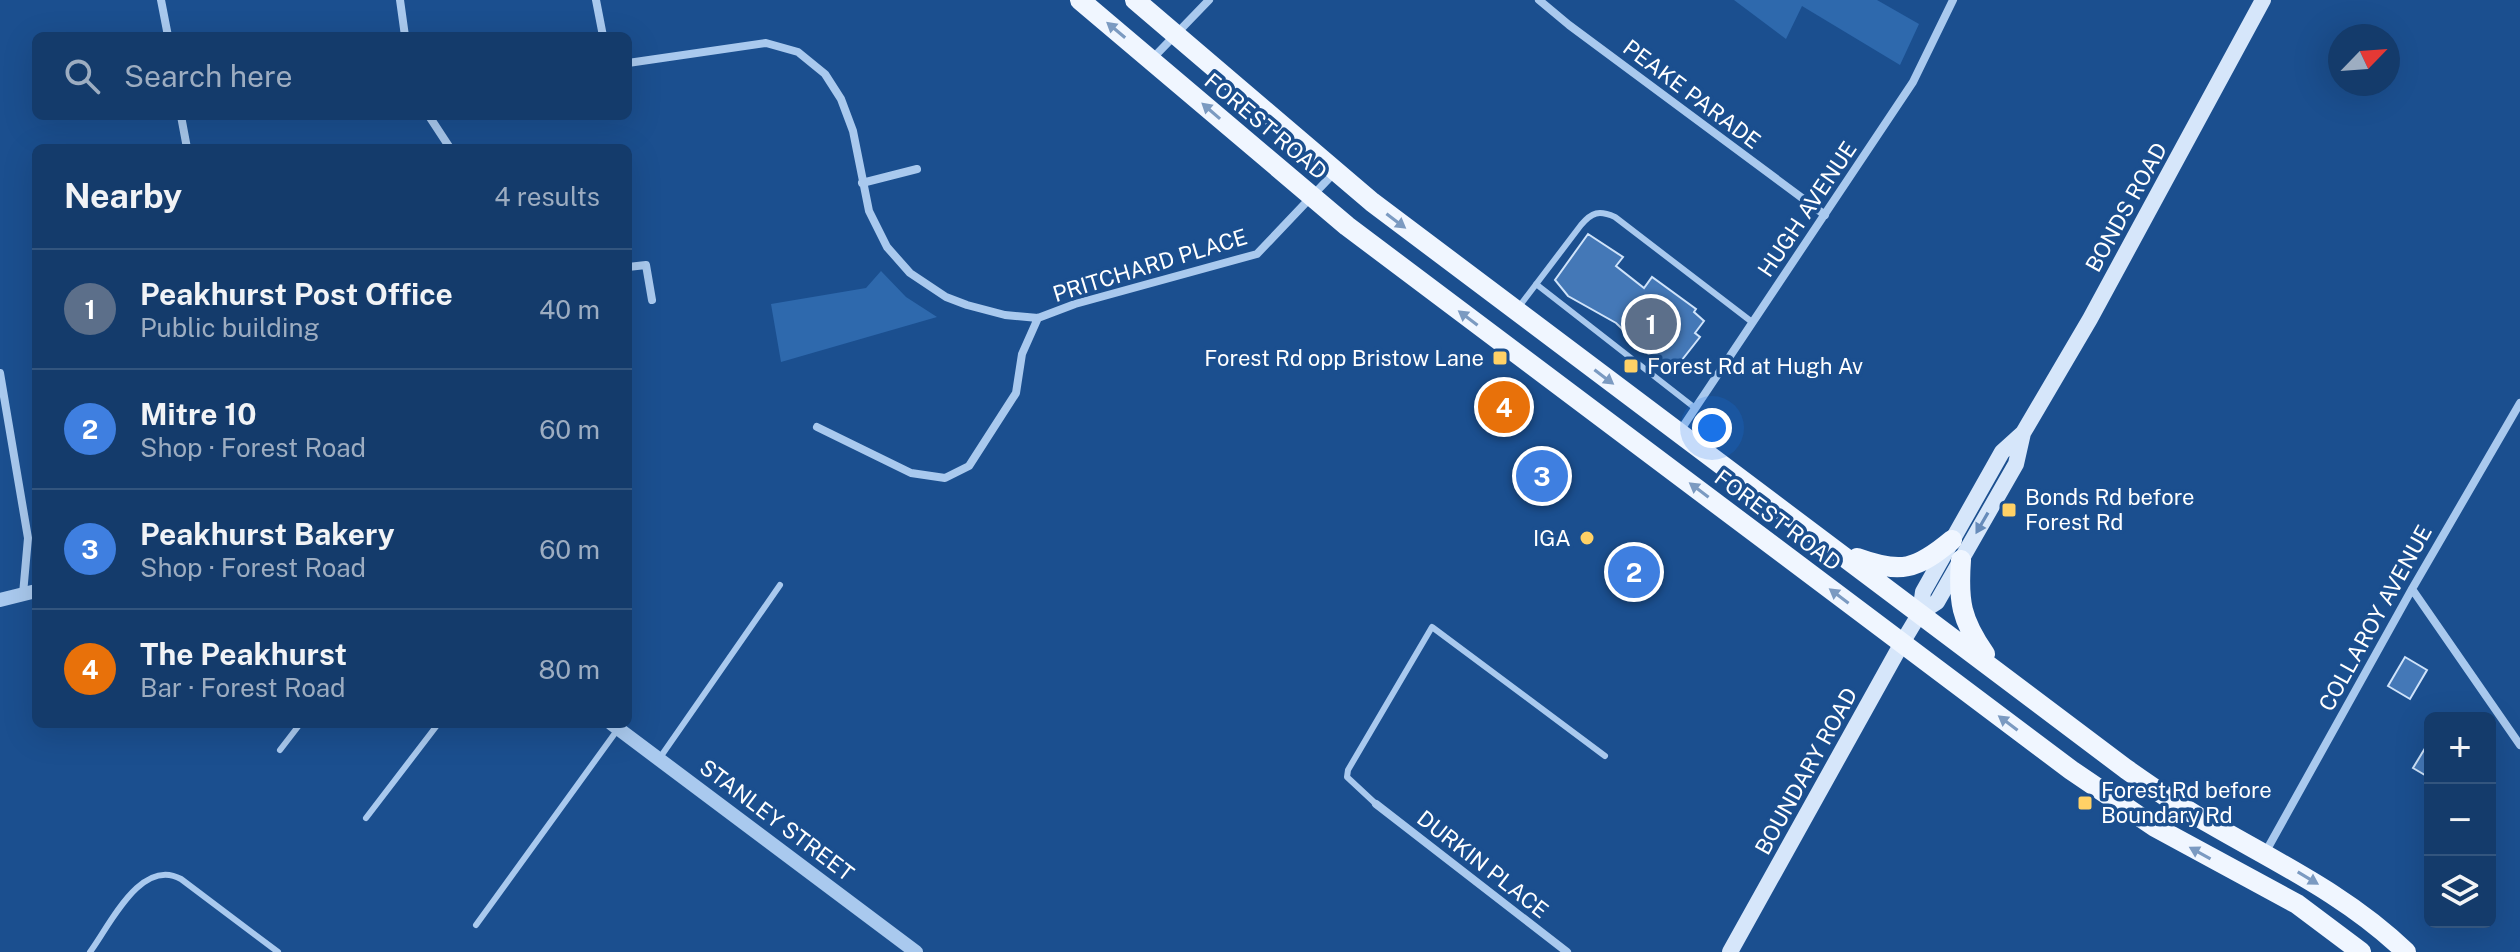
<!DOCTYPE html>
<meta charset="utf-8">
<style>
body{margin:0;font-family:"Public Sans",sans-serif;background:#1d4271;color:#f1f3f6}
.controls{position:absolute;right:24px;bottom:24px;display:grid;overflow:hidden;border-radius:12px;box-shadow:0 8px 32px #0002}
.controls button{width:72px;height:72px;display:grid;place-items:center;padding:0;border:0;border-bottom:2px solid #33557e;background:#143b6b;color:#f1f3f6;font:40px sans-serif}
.compass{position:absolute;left:2328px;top:24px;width:72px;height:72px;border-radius:50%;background:#143b6b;box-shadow:0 8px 32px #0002;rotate:65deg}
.you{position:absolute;left:1712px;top:428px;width:28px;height:28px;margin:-20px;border:6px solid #fff;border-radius:50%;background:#1a73e8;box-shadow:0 0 0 12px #1a73e833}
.badge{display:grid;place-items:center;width:52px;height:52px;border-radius:50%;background:#ffd166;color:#fff;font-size:26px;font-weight:700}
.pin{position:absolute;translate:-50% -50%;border:4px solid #fff;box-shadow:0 2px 8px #0006}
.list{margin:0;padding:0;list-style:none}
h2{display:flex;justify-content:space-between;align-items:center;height:104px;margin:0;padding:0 32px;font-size:34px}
h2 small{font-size:26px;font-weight:400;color:#9dadc1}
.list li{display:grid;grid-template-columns:52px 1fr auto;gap:24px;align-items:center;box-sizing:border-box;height:120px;padding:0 32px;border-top:2px solid #33557e}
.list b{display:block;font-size:30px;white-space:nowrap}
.list p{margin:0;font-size:26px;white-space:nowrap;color:#9dadc1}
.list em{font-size:26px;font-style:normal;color:#9dadc1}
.icon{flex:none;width:44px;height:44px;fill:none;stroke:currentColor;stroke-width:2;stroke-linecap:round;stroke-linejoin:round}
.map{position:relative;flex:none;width:2520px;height:952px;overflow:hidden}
.search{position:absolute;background:#143b6b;box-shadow:0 8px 32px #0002;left:32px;top:32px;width:600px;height:88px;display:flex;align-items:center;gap:20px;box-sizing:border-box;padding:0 28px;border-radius:12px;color:#9dadc1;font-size:30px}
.panel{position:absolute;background:#143b6b;box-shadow:0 8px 32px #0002;left:32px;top:144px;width:600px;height:584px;border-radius:12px}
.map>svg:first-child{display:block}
</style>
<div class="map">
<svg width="2520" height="952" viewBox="0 0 2520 952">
<rect width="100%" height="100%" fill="#1b4f8f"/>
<!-- green -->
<path fill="#2e69ad" d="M1734,0h143l42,24 -19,41 -98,-59 -16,33z
M881,271l25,26 31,20 -156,45 -10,-58 95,-16z"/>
<!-- building -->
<path fill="#4478b7" stroke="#cfe3fa" stroke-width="2" d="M1588,234l35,23 -7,9 28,22 8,-11 44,32 -2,3 10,9 -9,12 5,4 -26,33 -16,-7 -42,-40 -48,-27 -13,-16z
M2405,657l22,13 -17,29 -22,-13z
M2430,740v38l-17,-10z"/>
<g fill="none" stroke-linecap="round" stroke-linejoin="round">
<!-- service -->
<path stroke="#a9c9ee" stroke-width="6" d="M1536,284l159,124
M1518,308l63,-83c11,-13 18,-15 34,-8l137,105
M280,750l20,-26
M659,759l121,-174
M1376,804l-29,-27 1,-7 84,-143 173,129
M366,818l72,-94
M476,925l142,-196
M90,952c20,-27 51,-95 91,-73l97,73"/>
<!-- minor -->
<path stroke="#a9c9ee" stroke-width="8" d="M161,0l7,36
M400,0l5,36
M596,0l7,36
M1539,0l30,25 256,190
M1152,59l57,-59
M628,63l138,-20 32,9 27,22 16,25 12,32 16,80 18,36 23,26 36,24 21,8 38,10 33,3 37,-14 182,-50 77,-81
M181,116l6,32
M429,116l21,32
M862,183l55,-14
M628,267l18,-2 6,35
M0,373l28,165 -5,56
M817,427l94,46 34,5 24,-12 47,-73 6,-39 16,-36
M1680,431l233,-349 40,-82
M2412,589l108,156
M1376,804l191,148
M2265,853l147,-264 108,-186"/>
<!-- tertiary -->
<path stroke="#a9c9ee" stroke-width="14" d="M0,600l36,-9
M612,724l304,228"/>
<!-- secondary -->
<path stroke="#d6e6fa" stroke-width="16" d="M1920,613l3,-21 79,-140 21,-19
M1730,952l172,-309 18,-30 17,-11 79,-138 7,-31 67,-114 173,-319"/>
<!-- primary -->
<path stroke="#f0f6ff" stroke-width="20" d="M1080,0l267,226 724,544 84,57 142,77 64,48
M1135,0l237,202 754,567c27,19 54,38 83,54 69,40 139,73 197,129
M1857,558c44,16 59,12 95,-18
M1961,560c-3,41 0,60 24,94"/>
</g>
<!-- one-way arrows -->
<defs><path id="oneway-solid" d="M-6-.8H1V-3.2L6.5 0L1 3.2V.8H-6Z" transform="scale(2)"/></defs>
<g fill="#7b9ac1">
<use href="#oneway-solid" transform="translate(1116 30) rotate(-140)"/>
<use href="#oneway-solid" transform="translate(1211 111) rotate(-139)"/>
<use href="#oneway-solid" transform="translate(1396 221) rotate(37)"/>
<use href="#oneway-solid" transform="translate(1468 318) rotate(-143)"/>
<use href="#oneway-solid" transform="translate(1604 377) rotate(37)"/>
<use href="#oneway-solid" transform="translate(1699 490) rotate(-143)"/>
<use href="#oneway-solid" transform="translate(1839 596) rotate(-143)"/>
<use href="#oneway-solid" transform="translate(2008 723) rotate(-143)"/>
<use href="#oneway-solid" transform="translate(2200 853) rotate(-151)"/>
<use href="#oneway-solid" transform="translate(2308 878) rotate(31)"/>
</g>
<use fill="#668bba" href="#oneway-solid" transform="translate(1982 523) rotate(120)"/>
<!-- markers -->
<g fill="#ffd166" stroke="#1b4f8f" stroke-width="3">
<rect x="1492" y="350" width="16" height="16" rx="4"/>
<rect x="1623" y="358" width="16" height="16" rx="4"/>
<rect x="2001" y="502" width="16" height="16" rx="4"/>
<circle cx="1587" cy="538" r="8"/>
<rect x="2077" y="795" width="16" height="16" rx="4"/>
</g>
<g text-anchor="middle" stroke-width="7" stroke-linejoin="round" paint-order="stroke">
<!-- street labels -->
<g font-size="22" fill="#fff" stroke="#1b4f8f">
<text transform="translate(1692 94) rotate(37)" y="8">PEAKE PARADE</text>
<text transform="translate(1266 126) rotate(40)" y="8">FOREST ROAD</text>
<text transform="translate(2126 207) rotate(-61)" y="8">BONDS ROAD</text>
<text transform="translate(1807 209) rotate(-56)" y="8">HUGH AVENUE</text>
<text transform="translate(1150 265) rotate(-17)" y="8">PRITCHARD PLACE</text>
<text transform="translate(1778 520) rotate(37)" y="8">FOREST ROAD</text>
<text transform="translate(2375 618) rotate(-61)" y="8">COLLAROY AVENUE</text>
<text transform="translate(1806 771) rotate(-61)" y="8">BOUNDARY ROAD</text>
<text transform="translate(777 820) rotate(37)" y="8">STANLEY STREET</text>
<text transform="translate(1483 864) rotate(38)" y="8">DURKIN PLACE</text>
</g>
<!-- poi labels -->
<g font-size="22" fill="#fff" stroke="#1b4f8f" text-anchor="start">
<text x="1484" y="366" text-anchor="end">Forest Rd opp Bristow Lane</text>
<text x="1647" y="374">Forest Rd at Hugh Av</text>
<text x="2025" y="505">Bonds Rd before<tspan x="2025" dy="25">Forest Rd</tspan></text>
<text x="1571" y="546" text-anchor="end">IGA</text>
<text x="2101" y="798">Forest Rd before<tspan x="2101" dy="25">Boundary Rd</tspan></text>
</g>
</g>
</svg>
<div class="controls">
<button>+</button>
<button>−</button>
<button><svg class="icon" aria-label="layers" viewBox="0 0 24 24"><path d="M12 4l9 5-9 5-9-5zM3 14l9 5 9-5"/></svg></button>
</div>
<svg class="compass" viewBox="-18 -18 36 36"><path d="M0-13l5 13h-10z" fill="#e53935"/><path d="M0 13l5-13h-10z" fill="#9dadc1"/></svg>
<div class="you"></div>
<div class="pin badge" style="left:1651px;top:324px;background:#5c6f8a">1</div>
<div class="pin badge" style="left:1634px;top:572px;background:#3f7fe0">2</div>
<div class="pin badge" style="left:1542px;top:476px;background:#3f7fe0">3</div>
<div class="pin badge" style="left:1504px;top:407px;background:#e8710a">4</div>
<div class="search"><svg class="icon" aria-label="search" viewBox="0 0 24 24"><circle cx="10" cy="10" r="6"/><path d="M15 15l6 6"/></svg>Search here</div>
<section class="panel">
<h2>Nearby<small>4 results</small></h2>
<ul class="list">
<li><span class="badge" style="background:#5c6f8a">1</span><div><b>Peakhurst Post Office</b><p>Public building</p></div><em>40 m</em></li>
<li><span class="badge" style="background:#3f7fe0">2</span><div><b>Mitre 10</b><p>Shop · Forest Road</p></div><em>60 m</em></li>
<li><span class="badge" style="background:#3f7fe0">3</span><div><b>Peakhurst Bakery</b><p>Shop · Forest Road</p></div><em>60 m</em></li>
<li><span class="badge" style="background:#e8710a">4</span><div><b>The Peakhurst</b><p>Bar · Forest Road</p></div><em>80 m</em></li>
</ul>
</section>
</div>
